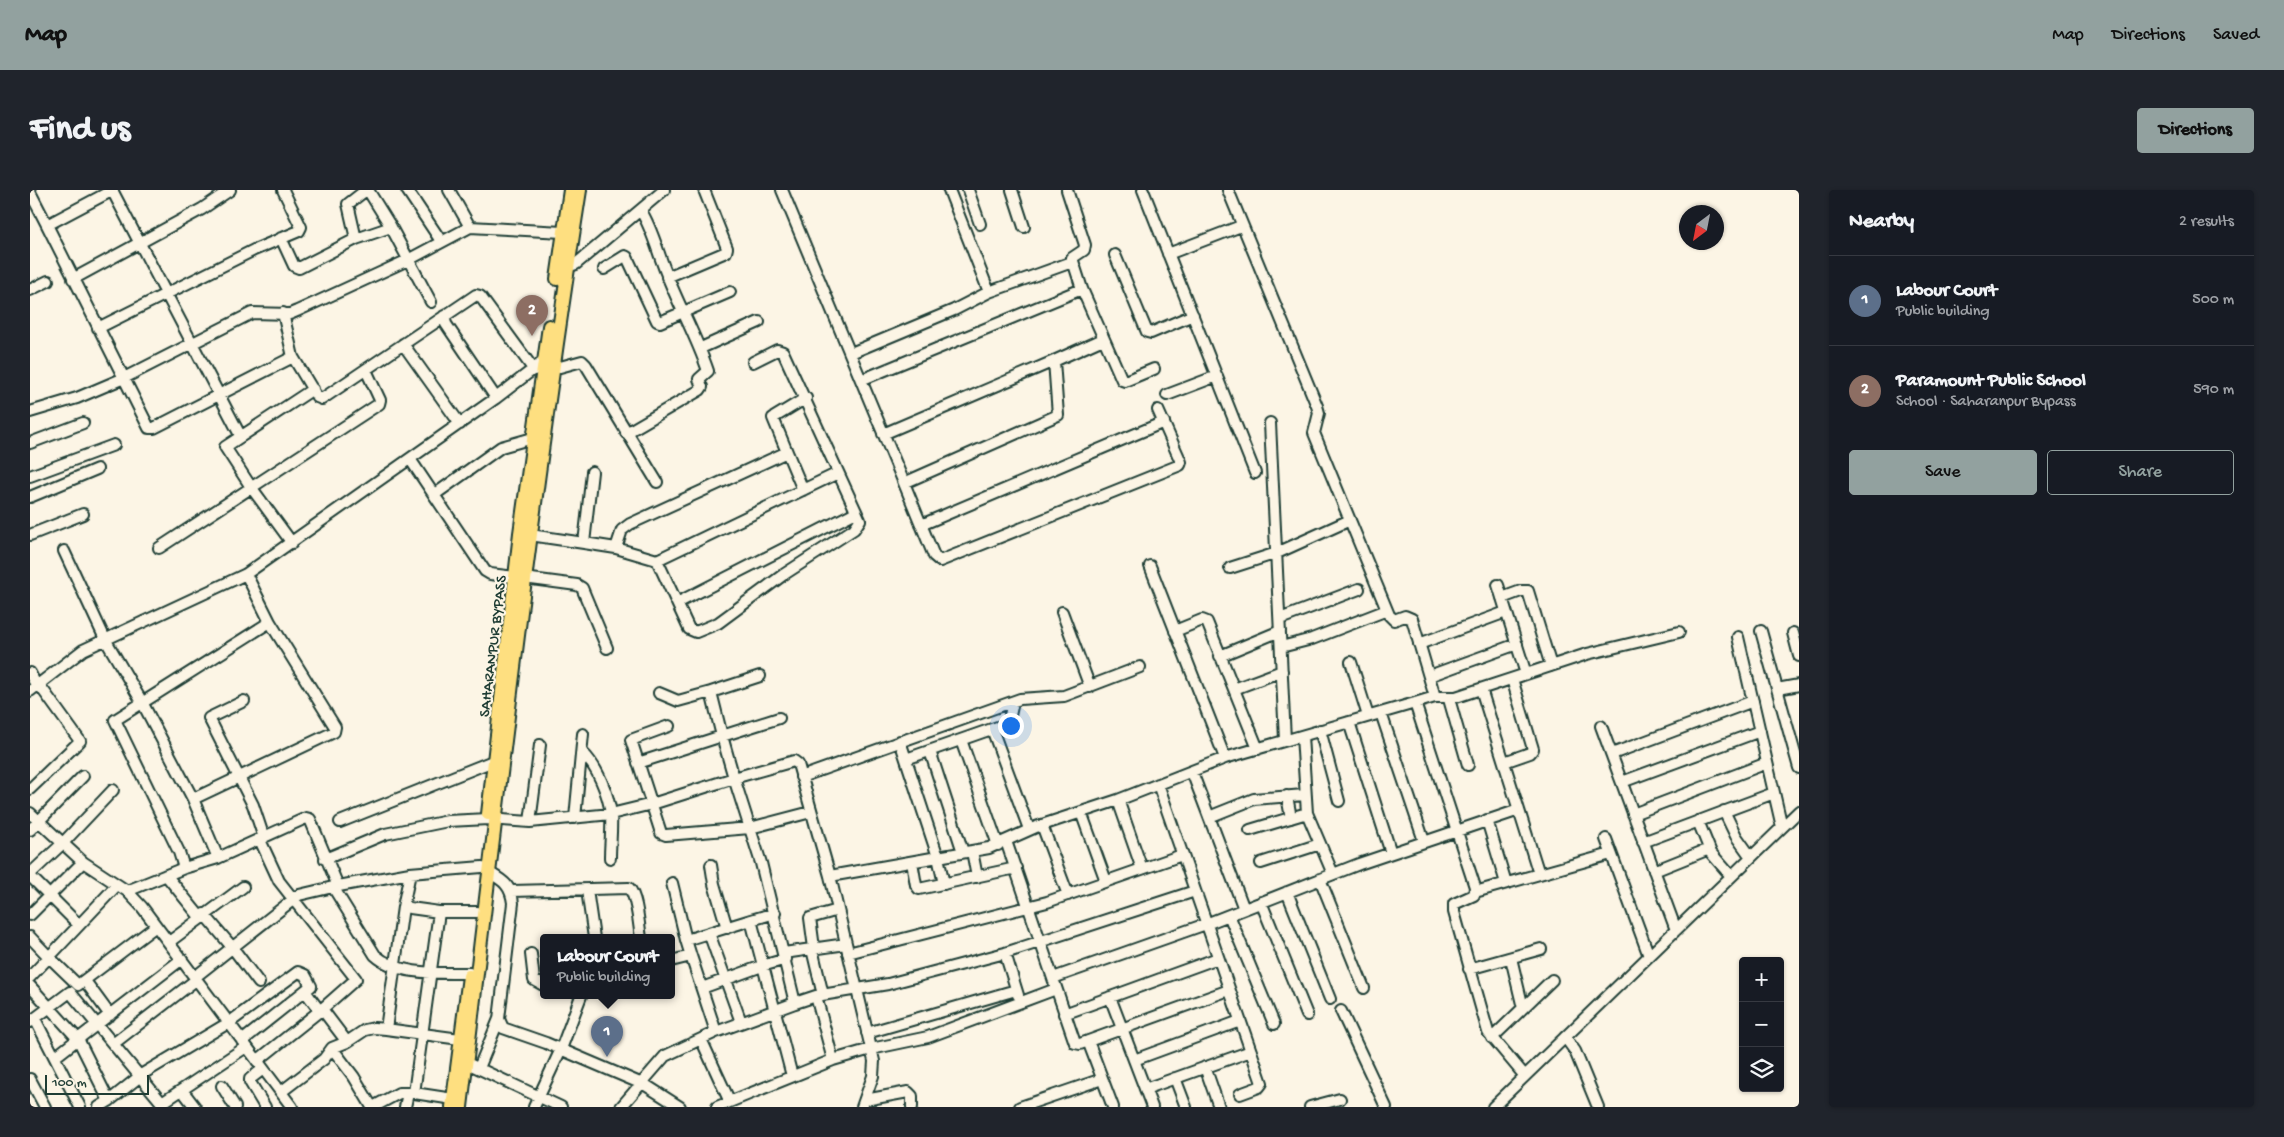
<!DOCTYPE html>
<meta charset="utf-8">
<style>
body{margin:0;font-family:"Gochi Hand",sans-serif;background:#20242c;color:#f1f3f6}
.controls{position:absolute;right:15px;bottom:15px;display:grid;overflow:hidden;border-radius:5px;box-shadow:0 1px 4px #0004}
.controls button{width:45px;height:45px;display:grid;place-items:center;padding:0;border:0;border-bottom:1px solid #363941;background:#171b24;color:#f1f3f6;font:25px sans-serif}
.compass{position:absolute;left:1649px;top:15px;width:45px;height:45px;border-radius:50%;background:#171b24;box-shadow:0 1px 4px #0004;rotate:212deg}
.scale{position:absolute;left:15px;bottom:12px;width:104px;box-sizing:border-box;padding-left:5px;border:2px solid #1f3d34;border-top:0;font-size:14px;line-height:18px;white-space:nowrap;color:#1f3d34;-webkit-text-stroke:4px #fcf5e5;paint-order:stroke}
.you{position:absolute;left:980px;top:535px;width:18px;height:18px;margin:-12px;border:4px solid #fff;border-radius:50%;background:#1a73e8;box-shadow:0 0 0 8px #1a73e833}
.badge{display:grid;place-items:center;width:32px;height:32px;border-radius:50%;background:#92a19f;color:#fff;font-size:16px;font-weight:700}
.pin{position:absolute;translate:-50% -41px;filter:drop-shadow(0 1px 2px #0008)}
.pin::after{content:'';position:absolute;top:26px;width:18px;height:15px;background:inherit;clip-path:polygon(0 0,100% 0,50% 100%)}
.popup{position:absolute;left:510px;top:744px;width:135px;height:65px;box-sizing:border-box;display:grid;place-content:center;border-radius:5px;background:#171b24;filter:drop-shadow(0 1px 4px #0005);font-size:16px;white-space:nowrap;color:#9ea1a6}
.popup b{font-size:19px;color:#f1f3f6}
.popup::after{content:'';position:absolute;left:50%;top:100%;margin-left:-10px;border:10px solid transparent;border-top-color:#171b24}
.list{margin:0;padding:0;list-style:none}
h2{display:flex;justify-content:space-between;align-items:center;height:65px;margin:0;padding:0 20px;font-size:21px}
h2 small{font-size:16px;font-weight:400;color:#9ea1a6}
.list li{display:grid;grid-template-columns:32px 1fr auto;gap:15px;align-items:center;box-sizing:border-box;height:90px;padding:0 20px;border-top:1px solid #363941}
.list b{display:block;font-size:19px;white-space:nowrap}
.list p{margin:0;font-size:16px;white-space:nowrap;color:#9ea1a6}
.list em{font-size:16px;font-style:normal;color:#9ea1a6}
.actions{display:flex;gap:10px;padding:15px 20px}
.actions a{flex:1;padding:11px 0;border:1px solid #92a19f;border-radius:5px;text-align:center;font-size:18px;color:#92a19f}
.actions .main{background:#92a19f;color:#111}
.icon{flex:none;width:28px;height:28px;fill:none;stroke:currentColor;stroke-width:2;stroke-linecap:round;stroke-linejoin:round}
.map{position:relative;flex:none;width:1769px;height:917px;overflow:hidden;border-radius:5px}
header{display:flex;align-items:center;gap:30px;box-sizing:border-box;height:70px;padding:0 25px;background:#92a19f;color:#111}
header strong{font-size:24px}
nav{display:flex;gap:28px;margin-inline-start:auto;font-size:18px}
.intro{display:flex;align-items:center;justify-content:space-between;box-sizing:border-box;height:120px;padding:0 30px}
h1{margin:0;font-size:35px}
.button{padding:12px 22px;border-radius:5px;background:#92a19f;color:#111;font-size:18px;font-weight:700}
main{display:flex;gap:30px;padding:0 30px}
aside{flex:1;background:#171b24;border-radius:5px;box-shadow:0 1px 4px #0004}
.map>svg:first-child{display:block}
</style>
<header>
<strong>Map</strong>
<nav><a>Map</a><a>Directions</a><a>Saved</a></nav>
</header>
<div class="intro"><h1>Find us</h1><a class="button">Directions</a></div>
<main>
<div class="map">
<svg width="1769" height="917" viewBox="0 0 1769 917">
<rect width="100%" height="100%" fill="#fcf5e5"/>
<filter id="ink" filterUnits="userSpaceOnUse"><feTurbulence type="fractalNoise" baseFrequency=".02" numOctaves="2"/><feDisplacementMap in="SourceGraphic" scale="10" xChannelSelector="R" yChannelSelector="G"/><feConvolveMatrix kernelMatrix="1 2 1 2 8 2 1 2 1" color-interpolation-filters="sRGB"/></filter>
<g filter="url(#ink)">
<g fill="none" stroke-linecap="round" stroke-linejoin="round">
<defs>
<path id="minor" d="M82,0l128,245
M83,0l-66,35 102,203h5l139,-71 -10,-44
M338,0l23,37 40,75
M377,0l34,51
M419,0l21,37
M752,0l79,190 221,-91 -10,-31 12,-8 1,-5 -18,-55
M919,0l40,102
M938,0l12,34
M982,0l12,37
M1113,0l112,283
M1198,0l89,216 2,7 -5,20 75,182 5,5 11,-4 7,3 23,78 -20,6 60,184 -1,8 -20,9v8l34,120 36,43
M0,2l17,33
M251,48l13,28 5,2 57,-29 35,-12
M326,49l-8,-35 18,-14
M1138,64l73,-28
M1085,65l32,77 4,1 42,-18
M532,76l5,1 9,-3 88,-74
M574,79l21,-13 2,1 30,64 3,1 70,-30
M637,87l59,-25 1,-4 -23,-58
M43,89l129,-70 28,-19
M1052,99l40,91 3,1 29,-12
M0,100l18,-9
M414,126l2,8 50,74
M68,138l156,-78 45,-19 2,-4 -18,-37
M373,154l57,80
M671,158l58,-26
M821,163l103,-43 35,-18 83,-30
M263,167l24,40 5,2 154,-104 4,1 54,74
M1024,171l49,-22
M522,176l8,1 22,-6 4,4 71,117
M831,190l43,103 154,-68 -4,-54 -171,73
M1137,205l50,-19
M0,222l47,-14 47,-20 128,-65 38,1 7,-3 111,-51 62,-33 93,5
M1240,233l15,317
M596,243l74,-43 2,-3 -3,-8 9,-8c-11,-33 -28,-63 -41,-96 -9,-21 -14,-45 -26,-64
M0,253l53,-20
M757,262l-14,-34 33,-20
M380,269l75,112 5,3 25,3
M562,282l-8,71 32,5 41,12 181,-87
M0,286l84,-31
M874,293l30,73 6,5 240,-96 1,-3 -23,-52
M404,305l67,-48 32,-9
M0,307l67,-28
M891,335l243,-103
M0,345l53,-21
M500,345l54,8
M262,353l-41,-56 -26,-40 88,-58
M129,358l220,-144 1,-4 -14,-30
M586,358l6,-18 8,-6 157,-72 16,38
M34,361l41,88 37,63 51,97 25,59
M627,370l32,69 7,3 22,-9 65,-48 71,-46 6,-9 -77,-168 -6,-2 -24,12
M1120,376l75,192
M1200,378l47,-15 73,-33
M494,388l53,7 5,3 25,60
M1468,395l28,89
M1472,408l19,-7h7l23,75
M647,413l179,-91
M1032,422l28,75
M1250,429l79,-30
M1145,441l27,-11 5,2 51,127
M1731,441l38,137
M1763,443l6,23
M1708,447l44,190
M1389,454l87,-32
M1251,457l31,-8 75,-29
M1190,466l60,-25
M1321,472l17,54
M0,483l6,12
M1399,486l88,-32
M1204,499l48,-18
M1451,499l58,185
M1747,499l22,-4
M0,501l53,-41 163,-76 250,-176 48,-37 4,1
M681,502l49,-16
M629,503l19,8 33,-9 11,44 57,-18
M1405,507h21l131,-43 92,-22
M1419,509l19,66
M214,511l-35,17 44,87 11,33
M1351,523l43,128
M1319,532l42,131
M639,536l-38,14 30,93 5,2 84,-7 61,-16
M1571,536l75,204
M962,539l37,100
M1290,540l19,71
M1272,546l5,77 26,61
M931,550l37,105
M870,551l38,116 6,27
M900,561l33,101
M552,562c15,14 27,43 29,63 1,14 -1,29 -1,43
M1582,564l141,-53
M876,569l100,-35 3,-4 4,-18
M1474,572l26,-9 3,-4 -21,-70
M1162,582l52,137
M771,587l219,-78 44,-3 76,-29
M1592,592l138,-51
M1128,594l104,299 -3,4 -19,7
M0,599l50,-48 -42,-58
M1257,606l4,22
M163,609l141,-67 1,-5 -65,-105
M1088,610l24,69
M1694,621l12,25 15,21
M1051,622l25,69
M0,623l53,49 44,29 15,16 150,200
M1603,624l134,-51
M1179,627l45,-18 50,-4
M545,628l8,-84
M1457,630l19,63
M1668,631l13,32 20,23
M310,632l153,-61
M500,632l10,-77
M1012,635l26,70
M0,640l53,-54
M1220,640l57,-17
M1576,649l43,117
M230,650l19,41 77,98 -34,30
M976,651l69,202 5,1 149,-54
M1613,652l131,-49
M942,661l5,26
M295,669l60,-25 63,-13 40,-2 42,3 81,-8 41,-10 82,-26 -12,-42 -84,27
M882,672l4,23 3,4 97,-21
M1231,673l59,-19
M681,675l3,19 13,44
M154,678l34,-10 88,-40 4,1 28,67
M1624,681l55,-22
M380,683l-7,34 -17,122 74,10
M460,683c14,8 21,13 23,30l-14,116 4,9 43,15 101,43 33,21
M0,684l32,-30 51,-54
M136,685l34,42
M0,686l49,49
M800,686l159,-28 47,-21 82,-27 107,-42 190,-55
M1290,689l44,109
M642,693l14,57
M303,697l42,68c23,21 64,18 94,18
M557,700l7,48
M97,701l57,-23 -5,-16 -64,-132 155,-98 -24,-48
M482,701l117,-3c8,8 10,38 12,50
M1257,702l43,107
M1445,702l136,-38
M1231,712l46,113
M373,717l36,5h38
M409,722l-25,181 39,6
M745,723l-24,7 41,156
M174,724l28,33 27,36
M0,725l53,-53
M1199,725l45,109
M679,743l32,89
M0,747l19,20 68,-72
M139,752l74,-55
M784,758l-4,-30 28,-8
M782,759l11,46
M754,763l62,-9
M818,763l199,-51 135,-47
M975,763l13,42
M501,764l3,26 9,5
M661,766l-5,-16 65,-20
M1481,768l12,50
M1439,779l72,-20
M0,787l19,-20 29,28 78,-59
M165,787l104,-82 34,-8 77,-14 72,-6
M1023,788l153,-54 153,-60 160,-54
M55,791l25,34
M0,796l48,53 104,-80
M672,798l60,-22 24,-7
M275,801l14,19
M786,806l17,64
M1080,807l42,110
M765,813l21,-7 72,-12 117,-31 190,-62
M1311,821l45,96
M1034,824l154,-56
M5,829l45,88
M0,832l40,-30 92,111 84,-56
M686,842l79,-29 -34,-140 -27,-85 60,-17 4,3 32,112 44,185 -1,15 -11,31
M837,843l149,-43
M1535,847l10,14 23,56
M1462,848l60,-58
M671,849l28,61
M1058,851l25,66
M83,854l84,-65
M302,858l22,29 18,30
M25,867l23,-18 31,62 35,-28 86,-51 68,-50 7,3 6,11 -69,55
M1104,870l106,-39
M227,871l65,-52 25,33
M437,873l94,44
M1175,877l14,40
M449,878l20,-49
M233,879l-13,10v3l15,25
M1145,888l11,29
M0,889l15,28
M192,896l13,21
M1115,899l106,-38
M152,900l13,17
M251,902l43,-33 8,-11 15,-6 18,-12 9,-2 12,1
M835,910l43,-8 4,4v11
M69,917l10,-6
M343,917l26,-14h15
M375,917l3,-14
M504,917l27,-58 20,-53
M591,917l44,-51 51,-24 -25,-76 -20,5
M687,917l116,-47 38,-11 57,-12 128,-48
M990,917l82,-28
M1280,917l30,-8
M1463,917l306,-296"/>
<path id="major" d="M527,89l13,-89
M458,624l32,-281 29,-207
M422,917l17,-131
M431,917c37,-306 71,-612 119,-917"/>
</defs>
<!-- minor casing -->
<use href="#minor" stroke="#1f3d34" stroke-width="14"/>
<!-- major casing -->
<use href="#major" stroke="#1f3d34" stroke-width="16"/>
<!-- minor -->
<use href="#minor" stroke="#fcf5e5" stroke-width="10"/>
<!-- major -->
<use href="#major" stroke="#fedf80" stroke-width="12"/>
</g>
</g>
<g text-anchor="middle" stroke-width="4.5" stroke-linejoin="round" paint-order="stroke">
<!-- street labels -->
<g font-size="16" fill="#1f3d34" stroke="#fcf5e5">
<text transform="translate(461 456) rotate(-83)" y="6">SAHARANPUR BYPASS</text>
</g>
</g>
</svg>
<div class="controls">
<button>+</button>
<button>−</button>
<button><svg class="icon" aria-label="layers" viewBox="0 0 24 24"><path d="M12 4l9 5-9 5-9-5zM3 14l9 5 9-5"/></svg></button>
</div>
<svg class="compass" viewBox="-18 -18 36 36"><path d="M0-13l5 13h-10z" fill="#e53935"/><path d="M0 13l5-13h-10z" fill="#9ea1a6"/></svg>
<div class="scale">100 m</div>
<div class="you"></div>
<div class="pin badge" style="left:577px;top:867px;background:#5c6f8a">1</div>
<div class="popup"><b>Labour Court</b>Public building</div>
<div class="pin badge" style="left:502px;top:146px;background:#8d6e63">2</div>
</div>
<aside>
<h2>Nearby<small>2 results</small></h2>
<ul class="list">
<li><span class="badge" style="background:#5c6f8a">1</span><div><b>Labour Court</b><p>Public building</p></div><em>500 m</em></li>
<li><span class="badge" style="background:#8d6e63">2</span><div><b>Paramount Public School</b><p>School · Saharanpur Bypass</p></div><em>590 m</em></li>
</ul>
<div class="actions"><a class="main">Save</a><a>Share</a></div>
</aside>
</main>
